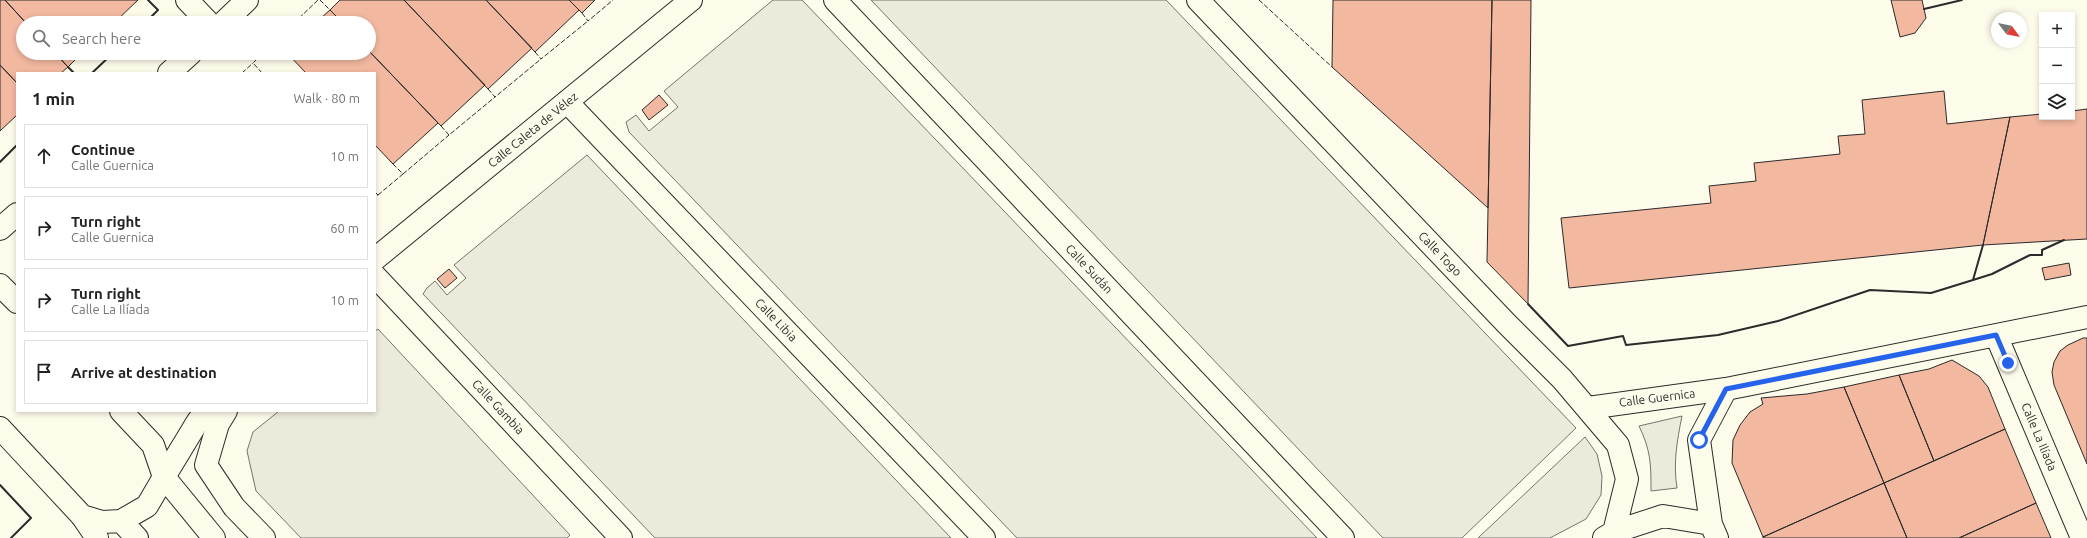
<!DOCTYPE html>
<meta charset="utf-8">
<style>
body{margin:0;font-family:Ubuntu,sans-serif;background:#f2f2f2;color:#222}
.controls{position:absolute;right:12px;top:12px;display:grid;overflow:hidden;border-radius:0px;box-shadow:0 2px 6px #0003}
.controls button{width:36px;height:36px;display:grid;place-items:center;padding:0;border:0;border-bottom:1px solid #e0e0e0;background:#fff;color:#222;font:20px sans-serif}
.compass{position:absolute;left:1991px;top:12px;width:36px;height:36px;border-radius:50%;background:#fff;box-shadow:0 2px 6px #0003;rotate:122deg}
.stop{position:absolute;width:12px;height:12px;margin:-9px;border:3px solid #2563eb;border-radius:50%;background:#fff}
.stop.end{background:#2563eb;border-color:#fff;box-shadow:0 1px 4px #0008}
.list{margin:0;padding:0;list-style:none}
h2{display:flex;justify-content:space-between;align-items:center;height:52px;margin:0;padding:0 16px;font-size:17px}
h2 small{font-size:13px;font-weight:400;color:#767676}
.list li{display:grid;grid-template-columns:26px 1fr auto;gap:12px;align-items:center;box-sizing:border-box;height:64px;margin:0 8px 8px;padding:0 8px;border:1px solid #e0e0e0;border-radius:0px}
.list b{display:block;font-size:15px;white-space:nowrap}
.list p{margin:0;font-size:13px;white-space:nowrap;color:#767676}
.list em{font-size:13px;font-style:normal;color:#767676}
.icon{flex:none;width:22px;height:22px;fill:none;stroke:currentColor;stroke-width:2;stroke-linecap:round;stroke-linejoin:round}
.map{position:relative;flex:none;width:2087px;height:538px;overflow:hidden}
.search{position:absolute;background:#fff;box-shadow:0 2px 6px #0003;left:16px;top:16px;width:360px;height:44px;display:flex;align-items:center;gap:10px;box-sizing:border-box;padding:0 14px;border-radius:22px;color:#767676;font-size:15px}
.panel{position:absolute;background:#fff;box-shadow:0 2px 6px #0003;left:16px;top:72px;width:360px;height:340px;border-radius:0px}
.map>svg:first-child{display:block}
</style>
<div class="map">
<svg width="2087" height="538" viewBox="0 0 2087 538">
<rect width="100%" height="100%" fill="#fdfbea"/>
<!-- green -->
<path fill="#ecebdb" stroke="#74746e" d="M773,0h29l515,538h-300l-388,-406 -3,-10 10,-7 13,16 29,-24 -14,-16z
M871,0h295l410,428 -114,110h-79z
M587,155l364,383h-296l-232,-244 4,-6 8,-7 12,14 19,-17 -12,-13z
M378,329l192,206 -3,3h-266l-45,-47 -9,-40 6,-19 26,-21h96v-80z
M1682,416c-5,25 -9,47 -5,72l-26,3c0,-27 0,-40 -12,-65z
M1585,437l12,17 5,22 -1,19 -15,24 -36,19h-72z"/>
<!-- building -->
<path fill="#f2b8a0" stroke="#2b2b2b" d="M0,0h5l21,23h-3v30h32l13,14 -7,6h-44v10l-17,-18z
M5,0h133l-24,23h-88z
M404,0l81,85 -44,41 -72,-75v-28h-26l-13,-13 10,-10z
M404,0h82l46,48 -44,41z
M486,0h83l10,10 -44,42z
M569,0h26l-13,13z
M1333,0h159l-4,208 -156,-141z
M1492,0h39l-3,304 -41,-42z
M1891,0h31l4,18 -11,15 -15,4z
M330,10l13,13h-27l5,-5z
M369,51l69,72 -45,41 -18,-19v-72h-69l-19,-20h82z
M55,53h27l-14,14z
M0,65l17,18v32l-17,16z
M1944,91l3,33 63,-7 -27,128 -414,43 -8,-70 150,-15 -2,-17 47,-5 -2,-18 86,-9 -2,-18 27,-2 -3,-34z
M659,95l9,10 -19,15 -7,-10z
M2087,109v130l-104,6 27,-128 32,-3v3h30v-6z
M2069,263l2,12 -26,5 -3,-12z
M449,269l8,9 -12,10 -8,-9z
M2083,338h4v126l-33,-79 -2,-13 2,-10 6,-11 8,-6z
M1952,360l27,16 9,11 17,42 -71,32 -35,-86 30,-6z
M1899,375l35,86 -50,22 -40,-96z
M1844,387l40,96 -121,54 -31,-74 1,-23 7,-15 10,-13 13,-8 -2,-6 46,-4z
M2005,429l31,74 -77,35h-52l-23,-55z
M1884,483l23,55h-144v-1z
M2036,503l15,35h-92z"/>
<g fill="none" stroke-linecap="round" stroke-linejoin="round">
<defs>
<path id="minor" d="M187,0l22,23
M835,0l508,538
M1198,0l308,323 56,56 56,66 9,34 -13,53
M567,102l417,436
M375,276l246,262
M1996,335l86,203
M1588,408l138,-19
M226,411l-8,13 -12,41 28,42 30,31
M82,516l15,22
M1604,538l10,-6 49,-16 48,8
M1717,538l-6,-14 -12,-84 27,-51 361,-72"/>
<path id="tertiary" d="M223,23l24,-23
M169,73l22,-20
M0,229l17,-15
M375,259l316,-259
M164,477l34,-56 8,-10"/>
<path id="primary" d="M0,285l17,17
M121,411l32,34 11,32 50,61
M0,428l82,88 20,6 19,-1 26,-15 17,-29
M121,521l16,17"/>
</defs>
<!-- minor casing -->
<use href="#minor" stroke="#2b2b2b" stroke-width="24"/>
<!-- tertiary casing -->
<use href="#tertiary" stroke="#2b2b2b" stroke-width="24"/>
<!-- primary casing -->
<use href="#primary" stroke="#2b2b2b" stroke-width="24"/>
<!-- minor -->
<use href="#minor" stroke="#fdfbea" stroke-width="22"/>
<!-- tertiary -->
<use href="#tertiary" stroke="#fdfbea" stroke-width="22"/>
<!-- primary -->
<use href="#primary" stroke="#fdfbea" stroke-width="22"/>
<!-- fence -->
<path stroke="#2b2b2b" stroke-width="1" stroke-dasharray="5 2" stroke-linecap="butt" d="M320,0l10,10
M1259,0l73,67
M582,13l6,8 25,-21
M294,23l24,-23
M535,52l6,7 47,-38
M242,73l11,-10
M262,73l-9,-10 10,-10
M488,89l7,8 46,-38
M441,126l8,9 46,-38
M403,174l46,-39
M375,192l3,3 -3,2
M378,195l25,-21 -10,-10"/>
<!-- wall -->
<path stroke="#2b2b2b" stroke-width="2" d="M1924,9l38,-9
M145,23l13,-13 -10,-10
M68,67l6,6
M92,73l21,-20
M0,162l17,-17
M1973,280l19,-6 38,-19h12v-5l22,-10
M1528,304l40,42 55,-10 3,9 92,-10 60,-14 92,-31 61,3 42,-13 10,-35
M0,485l31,33 -20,20"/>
</g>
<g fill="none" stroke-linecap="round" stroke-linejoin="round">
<!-- route -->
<path stroke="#2563eb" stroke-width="5" d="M1699,440l27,-51 270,-54 12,28"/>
</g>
<g text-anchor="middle" stroke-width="3" stroke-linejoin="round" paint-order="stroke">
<!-- street labels -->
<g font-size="12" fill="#2b2b2b" stroke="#fdfbea">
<text transform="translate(533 130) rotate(-39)" y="4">Calle Caleta de Vélez</text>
<text transform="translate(1440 254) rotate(46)" y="4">Calle Togo</text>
<text transform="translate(1089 269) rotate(47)" y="4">Calle Sudán</text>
<text transform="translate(776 320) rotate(46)" y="4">Calle Libia</text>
<text transform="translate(1657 398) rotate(-7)" y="4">Calle Guernica</text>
<text transform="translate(498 407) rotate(47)" y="4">Calle Gambia</text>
<text transform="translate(2039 437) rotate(67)" y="4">Calle La Ilíada</text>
</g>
</g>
</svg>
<div class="controls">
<button>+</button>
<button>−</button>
<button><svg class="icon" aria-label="layers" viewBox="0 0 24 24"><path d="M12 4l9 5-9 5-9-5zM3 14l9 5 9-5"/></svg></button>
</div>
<svg class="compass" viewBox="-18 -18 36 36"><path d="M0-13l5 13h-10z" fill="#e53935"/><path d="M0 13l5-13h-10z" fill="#767676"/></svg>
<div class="stop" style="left:1699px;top:440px"></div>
<div class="stop end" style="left:2008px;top:363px"></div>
<div class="search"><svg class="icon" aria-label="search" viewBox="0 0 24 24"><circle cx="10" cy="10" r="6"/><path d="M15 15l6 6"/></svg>Search here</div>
<section class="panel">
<h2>1 min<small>Walk · 80 m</small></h2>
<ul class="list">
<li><svg class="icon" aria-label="ahead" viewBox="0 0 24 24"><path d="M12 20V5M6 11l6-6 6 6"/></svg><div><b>Continue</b><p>Calle Guernica</p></div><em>10 m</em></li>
<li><svg class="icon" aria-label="right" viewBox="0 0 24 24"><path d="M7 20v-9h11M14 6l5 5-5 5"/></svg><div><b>Turn right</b><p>Calle Guernica</p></div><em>60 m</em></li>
<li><svg class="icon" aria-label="right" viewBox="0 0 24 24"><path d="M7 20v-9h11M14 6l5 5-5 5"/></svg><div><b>Turn right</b><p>Calle La Ilíada</p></div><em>10 m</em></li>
<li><svg class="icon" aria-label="arrive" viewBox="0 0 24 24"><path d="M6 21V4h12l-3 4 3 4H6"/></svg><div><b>Arrive at destination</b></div></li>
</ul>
</section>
</div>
